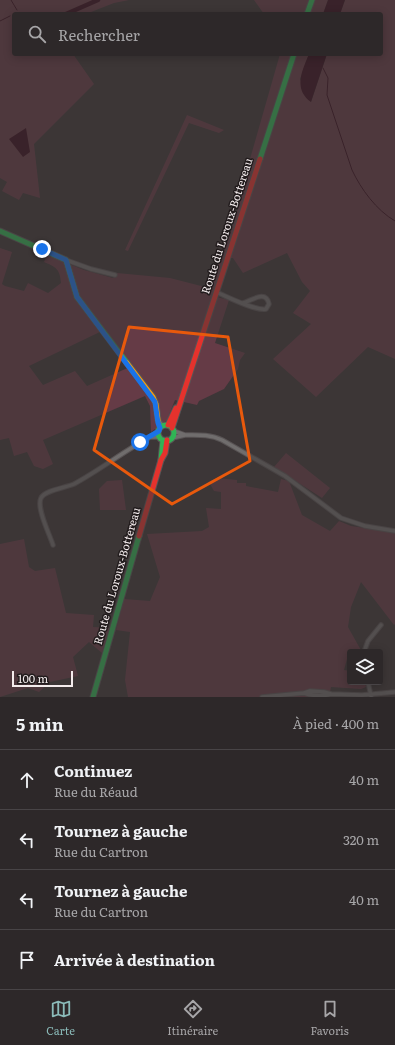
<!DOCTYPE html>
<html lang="fr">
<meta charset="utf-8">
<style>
body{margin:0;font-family:Literata,serif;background:#393435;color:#f1f3f6}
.controls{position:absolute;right:12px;bottom:12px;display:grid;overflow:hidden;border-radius:4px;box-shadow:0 2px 10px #0003}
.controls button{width:36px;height:36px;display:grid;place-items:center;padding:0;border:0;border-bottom:1px solid #484446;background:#2d2829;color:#f1f3f6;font:20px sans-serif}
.scale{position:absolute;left:12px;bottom:10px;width:61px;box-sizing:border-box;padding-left:4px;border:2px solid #f4eced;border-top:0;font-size:11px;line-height:14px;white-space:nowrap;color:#f4eced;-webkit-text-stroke:3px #221c1d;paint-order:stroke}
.stop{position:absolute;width:12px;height:12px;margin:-9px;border:3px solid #1a73e8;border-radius:50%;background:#fff}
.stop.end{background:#1a73e8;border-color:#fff;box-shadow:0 1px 4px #0008}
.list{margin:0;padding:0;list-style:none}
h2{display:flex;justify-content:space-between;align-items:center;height:52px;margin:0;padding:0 16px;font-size:17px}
h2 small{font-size:13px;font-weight:400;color:#a7a6a8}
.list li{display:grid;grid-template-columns:26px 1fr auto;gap:12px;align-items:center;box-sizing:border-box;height:60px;padding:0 16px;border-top:1px solid #484446}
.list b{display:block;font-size:15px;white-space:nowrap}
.list p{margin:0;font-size:13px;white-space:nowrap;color:#a7a6a8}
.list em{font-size:13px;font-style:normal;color:#a7a6a8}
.icon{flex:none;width:22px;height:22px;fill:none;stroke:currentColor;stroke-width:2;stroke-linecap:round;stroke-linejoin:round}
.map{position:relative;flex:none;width:395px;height:697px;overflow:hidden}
.search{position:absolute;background:#2d2829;box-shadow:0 2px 10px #0003;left:12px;right:12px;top:12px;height:44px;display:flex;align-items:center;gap:10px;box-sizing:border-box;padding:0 14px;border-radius:4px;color:#a7a6a8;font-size:15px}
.sheet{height:292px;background:#2d2829}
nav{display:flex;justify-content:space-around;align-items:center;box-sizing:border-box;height:56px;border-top:1px solid #484446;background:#2d2829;font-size:11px;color:#a7a6a8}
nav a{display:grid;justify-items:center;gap:2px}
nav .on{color:#8bbbb9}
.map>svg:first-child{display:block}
</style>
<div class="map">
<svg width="395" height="697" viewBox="0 0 395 697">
<rect width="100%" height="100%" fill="#3c3637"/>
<!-- green -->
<path fill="#653b46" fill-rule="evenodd" d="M0,0h129l-15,3 -28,11h-72v40h59l21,30 -60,60 6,54 -17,-5 -4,7 -17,-9 5,-9 -7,-4z
M254,0h74l-5,14h-59z
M345,0h50v359l-27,-12 -52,50 -43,-38 38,-35 -18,-11 17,-22 -8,-9 -15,-29 -44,20 -10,-15h-3l-14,39 13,3 -14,43 30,10 -5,7 -2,9 -14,20 -25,12 -2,4 -22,-5 -8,20 -16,12 -1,-26 -5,-10 -102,44 10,24 -10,5 -9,-3 -7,-14 -13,4 -5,-18 -9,2v-192l12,4 -10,32 3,2 19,5 4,-8 20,10 13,-10c-1,-14 -5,-16 -17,-21l3,-7 37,15 29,8 4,-5 53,5 39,10 22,-56 11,-37v-8l38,-133h29l-9,25 11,23 16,-48h54v-40h-41zM104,330l28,36 -45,20 -12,-15 -32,14 -14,-19z
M187,115l37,15 -5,3 -30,-10 -61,128 -3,-1z
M286,453l44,35 -8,10 -48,-31z
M217,478l20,2v3h9v3l32,6 3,-13 8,2 13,34 28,16 9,-10 12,5 44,6v92l-1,1 -33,-43 -10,25 -3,20 14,25h-10v-2l-3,2 -5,18 6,1v11h15l1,5 -5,2 -30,-2 -2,10h-201l-3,-17 5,-48 -14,-2 8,-31 26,2 10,-24 -13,-43 55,-3 7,-4 -3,-19 15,1v-17l-7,-1 -5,-9z
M122,480l4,30h-26l-1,-21 8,-8z
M24,539l5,28 6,4 20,-3 11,45 28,2 -1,12 17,1 -8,25 -13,-11 -16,15 5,19 -28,6 -11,10 -11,-4 -28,9v-153z"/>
<!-- water -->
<path fill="#370b1b" d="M328,0h17l-5,14h-17z
M309,54h18l-16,48c-18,-13 -9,-31 -2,-48z
M26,128l4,24 -7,5 -14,-18z"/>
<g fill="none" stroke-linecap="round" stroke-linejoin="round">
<!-- stream -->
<path stroke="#370b1b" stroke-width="1" d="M11,0l6,10
M0,21l10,-5
M323,68l5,10 -1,17 25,75c9,19 24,40 43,51"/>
<!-- canal -->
<path stroke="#370b1b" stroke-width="4.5" d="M66,14l32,-14"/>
<defs>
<path id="street" d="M66,260l25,9 24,6
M216,292c12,5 39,19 50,17l3,-5c-3,-15 -18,-3 -26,-1
M160,428l-2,-8 5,6
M159,431l-9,6h10
M185,435c12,0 25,-1 37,5l63,36 56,42 24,8 30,5
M172,438l13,-3 -11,-4
M53,545c-3,-10 -17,-37 -12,-47 4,-8 24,-10 33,-14 26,-14 50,-33 76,-47
M364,652l4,-11 13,-16
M368,682l3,14
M310,691l14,1 7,2c-9,3 -18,2 -27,-1z
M331,694l31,1 33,-3
M262,697l42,-4"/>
<path id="fast" d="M307,14l5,-14
M260,159l34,-105
M0,231l66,29 11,37 50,66
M158 433a8 8 0 1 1 16 0a8 8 0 1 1-16 0Z
M161,460l2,-20
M93,697l46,-161"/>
<path id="slow" d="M127,363l26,34 3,7 2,16"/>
<path id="jam" d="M168,425l8,-17
M172,428l88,-269
M139,536l22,-76 4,-7 2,-13"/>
</defs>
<!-- street casing -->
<use href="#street" stroke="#595455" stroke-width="5.5"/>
<!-- fast casing -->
<use href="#fast" stroke="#595455" stroke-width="7"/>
<!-- slow casing -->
<use href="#slow" stroke="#595455" stroke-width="7"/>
<!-- jam casing -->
<use href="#jam" stroke="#595455" stroke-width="7"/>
<!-- street -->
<use href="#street" stroke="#706d6d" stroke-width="3.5"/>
<!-- fast -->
<use href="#fast" stroke="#30b455" stroke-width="5"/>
<!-- slow -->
<use href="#slow" stroke="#ff9f0a" stroke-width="5"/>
<!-- jam -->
<use href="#jam" stroke="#e5322d" stroke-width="5"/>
</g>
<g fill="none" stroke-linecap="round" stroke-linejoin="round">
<!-- route -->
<path stroke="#1a73e8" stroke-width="5" d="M42,249l24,11 11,37 78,105 3,21 2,5 -1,3 -19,11"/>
</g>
<!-- marked area -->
<path d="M0 0H395V697H0ZM129,327l99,10 22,124 -78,43 -78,-54z" fill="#3c3637" fill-opacity=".55" fill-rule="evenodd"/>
<path fill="none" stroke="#e8590c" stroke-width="3" stroke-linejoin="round" d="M129,327l99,10 22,124 -78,43 -78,-54z"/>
<g text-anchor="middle" stroke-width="3" stroke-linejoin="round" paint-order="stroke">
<!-- street labels -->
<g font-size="11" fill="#f4eced" stroke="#221c1d">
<text transform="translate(227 226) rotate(-72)" y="4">Route du Loroux-Bottereau</text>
<text transform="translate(117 576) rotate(-74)" y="4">Route du Loroux-Bottereau</text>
</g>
</g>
</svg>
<div class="controls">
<button><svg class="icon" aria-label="layers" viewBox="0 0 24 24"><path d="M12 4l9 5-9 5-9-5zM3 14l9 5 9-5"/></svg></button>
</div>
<div class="scale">100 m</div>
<div class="stop" style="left:140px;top:442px"></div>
<div class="stop end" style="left:42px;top:249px"></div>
<div class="search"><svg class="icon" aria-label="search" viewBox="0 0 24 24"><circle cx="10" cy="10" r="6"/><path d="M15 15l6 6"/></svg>Rechercher</div>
</div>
<section class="sheet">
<h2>5 min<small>À pied · 400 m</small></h2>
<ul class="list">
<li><svg class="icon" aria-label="ahead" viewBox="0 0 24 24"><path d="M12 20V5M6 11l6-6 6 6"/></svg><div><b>Continuez</b><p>Rue du Réaud</p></div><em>40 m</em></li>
<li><svg class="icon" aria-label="left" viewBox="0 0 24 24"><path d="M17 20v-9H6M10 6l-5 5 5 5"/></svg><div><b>Tournez à gauche</b><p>Rue du Cartron</p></div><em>320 m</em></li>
<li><svg class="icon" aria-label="left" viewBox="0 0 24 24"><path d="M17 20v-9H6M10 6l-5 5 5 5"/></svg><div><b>Tournez à gauche</b><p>Rue du Cartron</p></div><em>40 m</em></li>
<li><svg class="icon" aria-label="arrive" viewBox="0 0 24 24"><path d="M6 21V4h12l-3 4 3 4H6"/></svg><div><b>Arrivée à destination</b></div></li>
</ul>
</section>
<nav>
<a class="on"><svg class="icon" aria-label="map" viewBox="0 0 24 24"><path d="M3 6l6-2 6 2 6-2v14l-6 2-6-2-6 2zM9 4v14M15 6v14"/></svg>Carte</a>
<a><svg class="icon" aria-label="directions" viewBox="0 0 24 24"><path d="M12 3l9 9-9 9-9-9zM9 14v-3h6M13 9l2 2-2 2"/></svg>Itinéraire</a>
<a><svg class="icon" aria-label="saved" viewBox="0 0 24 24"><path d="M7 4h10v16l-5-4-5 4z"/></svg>Favoris</a>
</nav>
